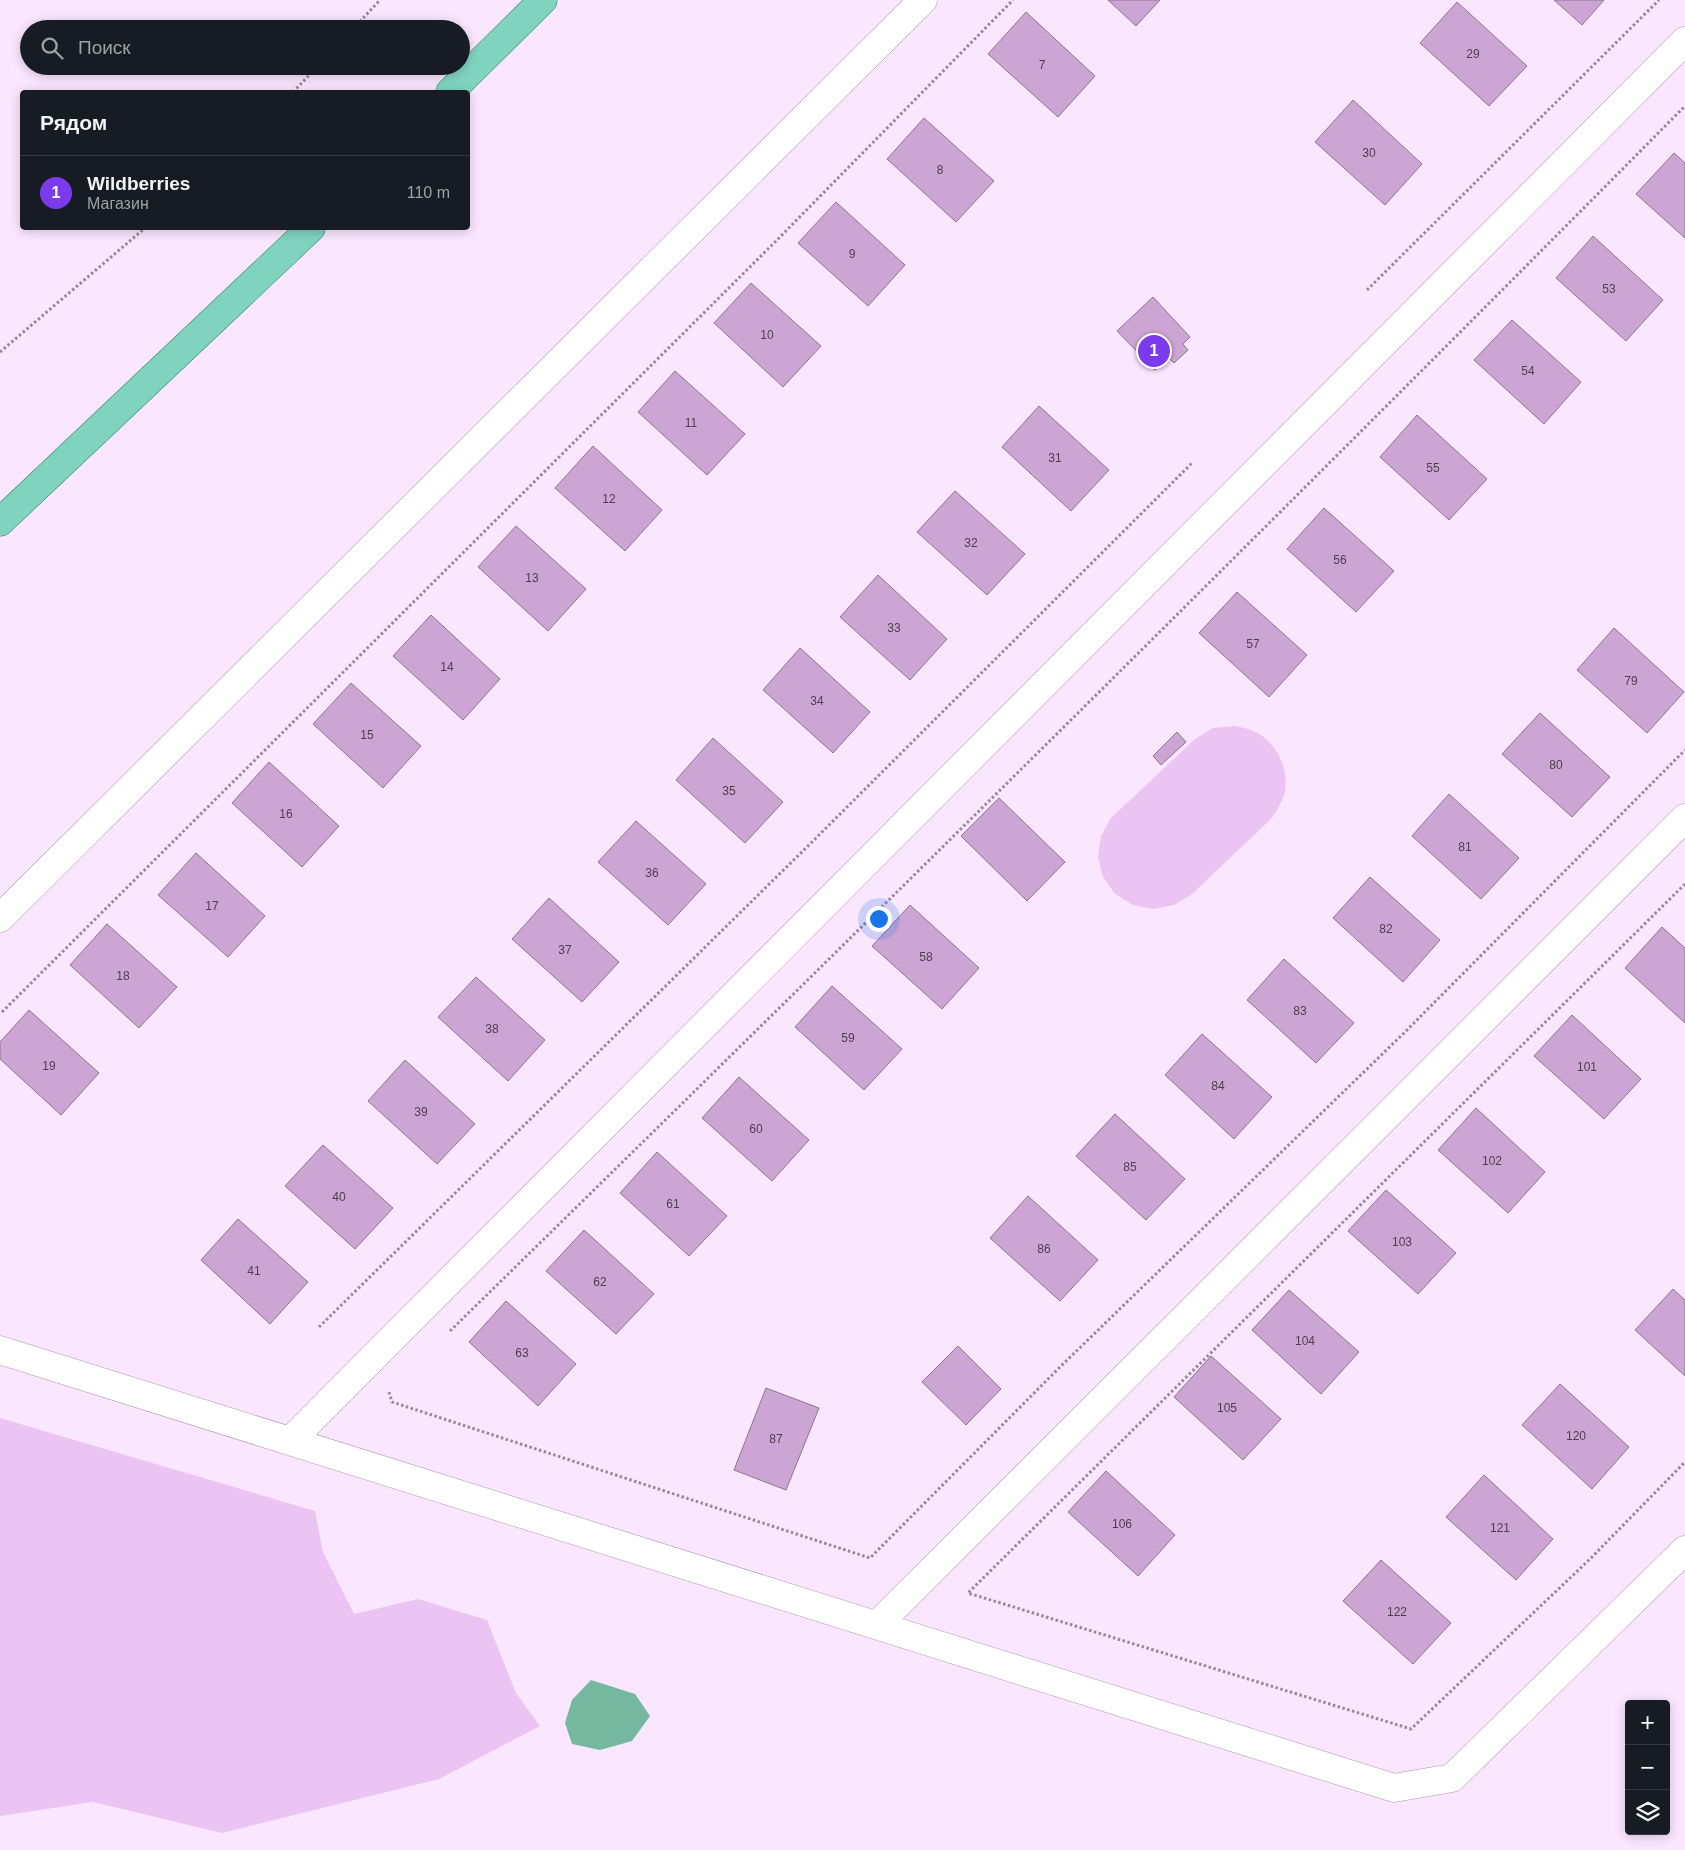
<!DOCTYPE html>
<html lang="ru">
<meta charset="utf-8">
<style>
body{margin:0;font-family:Helvetica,sans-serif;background:#20242c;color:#f1f3f6}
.controls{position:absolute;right:15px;bottom:15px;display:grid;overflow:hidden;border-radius:5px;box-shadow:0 2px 12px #0003}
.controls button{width:45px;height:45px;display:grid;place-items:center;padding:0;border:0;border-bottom:1px solid #363941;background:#171b24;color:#f1f3f6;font:25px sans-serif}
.you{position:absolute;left:878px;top:918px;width:18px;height:18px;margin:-12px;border:4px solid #fff;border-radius:50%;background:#1a73e8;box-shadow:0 0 0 8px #1a73e833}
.badge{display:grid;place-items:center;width:32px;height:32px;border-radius:50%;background:#7c3aed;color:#fff;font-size:16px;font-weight:700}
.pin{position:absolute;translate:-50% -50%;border:2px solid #fff;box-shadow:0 1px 5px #0006}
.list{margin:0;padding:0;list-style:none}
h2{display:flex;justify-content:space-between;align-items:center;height:65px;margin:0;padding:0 20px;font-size:21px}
h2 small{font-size:16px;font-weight:400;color:#9ea1a6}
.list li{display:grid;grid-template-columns:32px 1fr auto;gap:15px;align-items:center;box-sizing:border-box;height:75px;padding:0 20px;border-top:1px solid #363941}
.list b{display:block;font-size:19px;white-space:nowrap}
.list p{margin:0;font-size:16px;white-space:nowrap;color:#9ea1a6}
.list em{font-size:16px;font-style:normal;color:#9ea1a6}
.icon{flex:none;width:28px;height:28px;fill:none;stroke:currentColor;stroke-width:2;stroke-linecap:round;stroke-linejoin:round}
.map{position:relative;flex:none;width:1685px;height:1850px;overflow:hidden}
.search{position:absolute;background:#171b24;box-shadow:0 2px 12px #0003;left:20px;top:20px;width:450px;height:55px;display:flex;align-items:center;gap:12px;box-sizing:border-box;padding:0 18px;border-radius:28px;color:#9ea1a6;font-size:19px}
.panel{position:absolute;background:#171b24;box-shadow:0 2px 12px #0003;left:20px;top:90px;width:450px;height:140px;border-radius:5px}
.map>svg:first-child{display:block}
</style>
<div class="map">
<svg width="1685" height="1850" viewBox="0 0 1685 1850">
<rect width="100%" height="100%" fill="#fae6fe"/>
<!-- green -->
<path fill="#ecc4f3" d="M1234,726c6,1 13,2 19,5 23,9 38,40 31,64 -3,9 -8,17 -13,24l-79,75 -18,11 -21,4 -20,-4 -18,-11 -12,-17 -5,-20 3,-21 10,-18 84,-79 18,-11z
M0,1418l315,93 8,41 31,62 64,-15 69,21 29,73 24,33 -101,53 -217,54 -129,-31 -93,14z"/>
<!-- water -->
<path fill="#74b8a0" d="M591,1680l44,14 15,22 -18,25 -32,9 -28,-6 -7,-21 7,-23z"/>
<!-- building -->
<path fill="#cda5d4" stroke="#8a778d" d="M1108,0h52l-24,26z
M1554,0h50l-22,25z
M1457,2l70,64 -38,40 -69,-63z
M1026,12l69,64 -37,41 -70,-63z
M1353,100l69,64 -37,41 -70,-63z
M924,118l70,63 -38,41 -69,-63z
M1674,153l11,10v75l-49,-44z
M836,202l69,63 -37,41 -70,-63z
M1593,236l70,64 -37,41 -70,-63z
M751,283l70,63 -38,41 -69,-64z
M1153,297l37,40 -7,7 5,6 -14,13 -6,-6 -13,13 -38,-39z
M1512,320l69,62 -37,42 -70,-64z
M675,371l70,63 -38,41 -69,-63z
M1039,406l70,64 -38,41 -69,-64z
M1417,415l70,64 -38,41 -69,-63z
M593,446l69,64 -37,41 -70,-63z
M955,491l70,63 -38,41 -70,-63z
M1324,508l70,63 -38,41 -69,-63z
M516,526l70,63 -38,42 -70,-64z
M878,575l69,64 -37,41 -70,-63z
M1237,592l70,63 -38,42 -70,-64z
M431,615l69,64 -37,41 -70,-64z
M1614,628l70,64 -37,41 -70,-63z
M800,648l70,64 -37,41 -70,-63z
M351,683l70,63 -38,42 -70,-64z
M1540,713l70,64 -38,40 -70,-63z
M1177,732l9,10 -25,23 -8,-9z
M713,738l70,64 -38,41 -69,-63z
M269,762l70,64 -37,41 -70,-64z
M1449,794l70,64 -38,41 -69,-63z
M999,798l66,64 -38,39 -66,-65z
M636,821l70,63 -38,41 -70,-63z
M196,853l69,63 -37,41 -70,-62z
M1370,877l70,63 -37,42 -70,-64z
M549,898l70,64 -37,40 -70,-63z
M910,905l69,63 -37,41 -70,-63z
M107,924l70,63 -38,41 -69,-63z
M1662,927l23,21v75l-60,-55z
M1284,959l70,64 -38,40 -69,-63z
M476,977l69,63 -37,41 -70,-64z
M832,986l70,63 -38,41 -69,-63z
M29,1010l70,63 -38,42 -61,-56v-17z
M1572,1015l69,64 -37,40 -70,-63z
M1202,1034l70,63 -38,42 -69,-64z
M405,1060l70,64 -38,40 -69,-63z
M739,1077l70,63 -37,41 -70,-63z
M1476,1108l69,64 -37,41 -70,-63z
M1115,1114l70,65 -39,41 -70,-64z
M323,1145l70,63 -38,41 -70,-63z
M657,1152l70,64 -38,40 -69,-63z
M1386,1190l70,63 -38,41 -70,-63z
M1028,1196l70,64 -38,41 -70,-63z
M238,1219l70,63 -38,42 -69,-64z
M584,1230l70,64 -38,40 -70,-63z
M1673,1289l12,11v76l-50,-46z
M1289,1290l70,62 -38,42 -69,-64z
M506,1301l70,63 -38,42 -69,-64z
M958,1346l43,43 -35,36 -44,-43z
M1211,1356l70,63 -38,41 -69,-63z
M1560,1384l69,63 -37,42 -70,-64z
M766,1388l53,20 -33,82 -52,-20z
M1106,1471l69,64 -37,41 -70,-64z
M1484,1475l69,64 -37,41 -70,-63z
M1381,1560l70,63 -38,41 -70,-63z"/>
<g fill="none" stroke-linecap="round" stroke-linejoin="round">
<defs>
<path id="street" d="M0,918l923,-918
M0,1350l1394,438 58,-10 233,-228
M291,1440l1394,-1399
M878,1624l807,-806"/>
<path id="primary" d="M450,92l93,-92
M0,522l311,-294"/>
</defs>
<!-- street casing -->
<use href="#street" stroke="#ab97ae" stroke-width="29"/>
<!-- primary casing -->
<use href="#primary" stroke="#28816c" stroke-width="29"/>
<!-- path -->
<path stroke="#968899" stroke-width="3" stroke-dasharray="2.5 2.5" stroke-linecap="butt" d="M353,29l27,-29
M293,92l25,-26
M1367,290l292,-290
M0,352l145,-124
M1685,884l-717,709 443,136 179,-170 95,-97
M2,1012l778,-775 233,-237
M319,1327l493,-485 380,-379
M450,1331c415,-406 827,-813 1235,-1225
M389,1392l3,10 478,156 189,-190 345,-335 281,-283"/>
<!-- street -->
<use href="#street" stroke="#fff" stroke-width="28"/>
<!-- primary -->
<use href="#primary" stroke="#80d4be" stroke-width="28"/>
</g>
<g text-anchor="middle" stroke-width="4" stroke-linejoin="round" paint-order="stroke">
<!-- number labels -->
<g font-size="12" fill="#4e3e50">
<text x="1473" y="58">29</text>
<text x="1042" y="69">7</text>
<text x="1369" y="157">30</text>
<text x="940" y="174">8</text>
<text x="852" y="258">9</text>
<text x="1609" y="293">53</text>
<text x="767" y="339">10</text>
<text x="1528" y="375">54</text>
<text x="691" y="427">11</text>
<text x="1055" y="462">31</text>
<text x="1433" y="472">55</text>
<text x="609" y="503">12</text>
<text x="971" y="547">32</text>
<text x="1340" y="564">56</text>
<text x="532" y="582">13</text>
<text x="894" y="632">33</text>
<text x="1253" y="648">57</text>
<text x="447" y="671">14</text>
<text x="1631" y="685">79</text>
<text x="817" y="705">34</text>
<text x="367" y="739">15</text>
<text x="1556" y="769">80</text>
<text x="729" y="795">35</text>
<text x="286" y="818">16</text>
<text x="1465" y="851">81</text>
<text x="652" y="877">36</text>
<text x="212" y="910">17</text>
<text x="1386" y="933">82</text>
<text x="565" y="954">37</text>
<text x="926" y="961">58</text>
<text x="123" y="980">18</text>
<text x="1300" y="1015">83</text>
<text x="492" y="1033">38</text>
<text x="848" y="1042">59</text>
<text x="49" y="1070">19</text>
<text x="1587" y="1071">101</text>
<text x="1218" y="1090">84</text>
<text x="421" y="1116">39</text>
<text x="756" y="1133">60</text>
<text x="1492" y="1165">102</text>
<text x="1130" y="1171">85</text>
<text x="339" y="1201">40</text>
<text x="673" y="1208">61</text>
<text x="1402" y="1246">103</text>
<text x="1044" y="1253">86</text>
<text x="254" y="1275">41</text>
<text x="600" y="1286">62</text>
<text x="1305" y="1345">104</text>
<text x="522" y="1357">63</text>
<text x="1227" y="1412">105</text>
<text x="1576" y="1440">120</text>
<text x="776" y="1443">87</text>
<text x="1122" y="1528">106</text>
<text x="1500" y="1532">121</text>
<text x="1397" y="1616">122</text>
</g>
</g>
</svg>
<div class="controls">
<button>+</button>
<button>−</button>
<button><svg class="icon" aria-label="layers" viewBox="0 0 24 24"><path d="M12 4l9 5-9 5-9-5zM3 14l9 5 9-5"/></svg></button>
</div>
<div class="you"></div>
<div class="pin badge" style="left:1154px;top:351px">1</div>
<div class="search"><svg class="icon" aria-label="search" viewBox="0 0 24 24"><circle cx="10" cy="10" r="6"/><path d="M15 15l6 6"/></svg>Поиск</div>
<section class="panel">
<h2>Рядом<small></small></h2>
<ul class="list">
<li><span class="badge">1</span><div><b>Wildberries</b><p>Магазин</p></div><em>110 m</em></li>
</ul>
</section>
</div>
